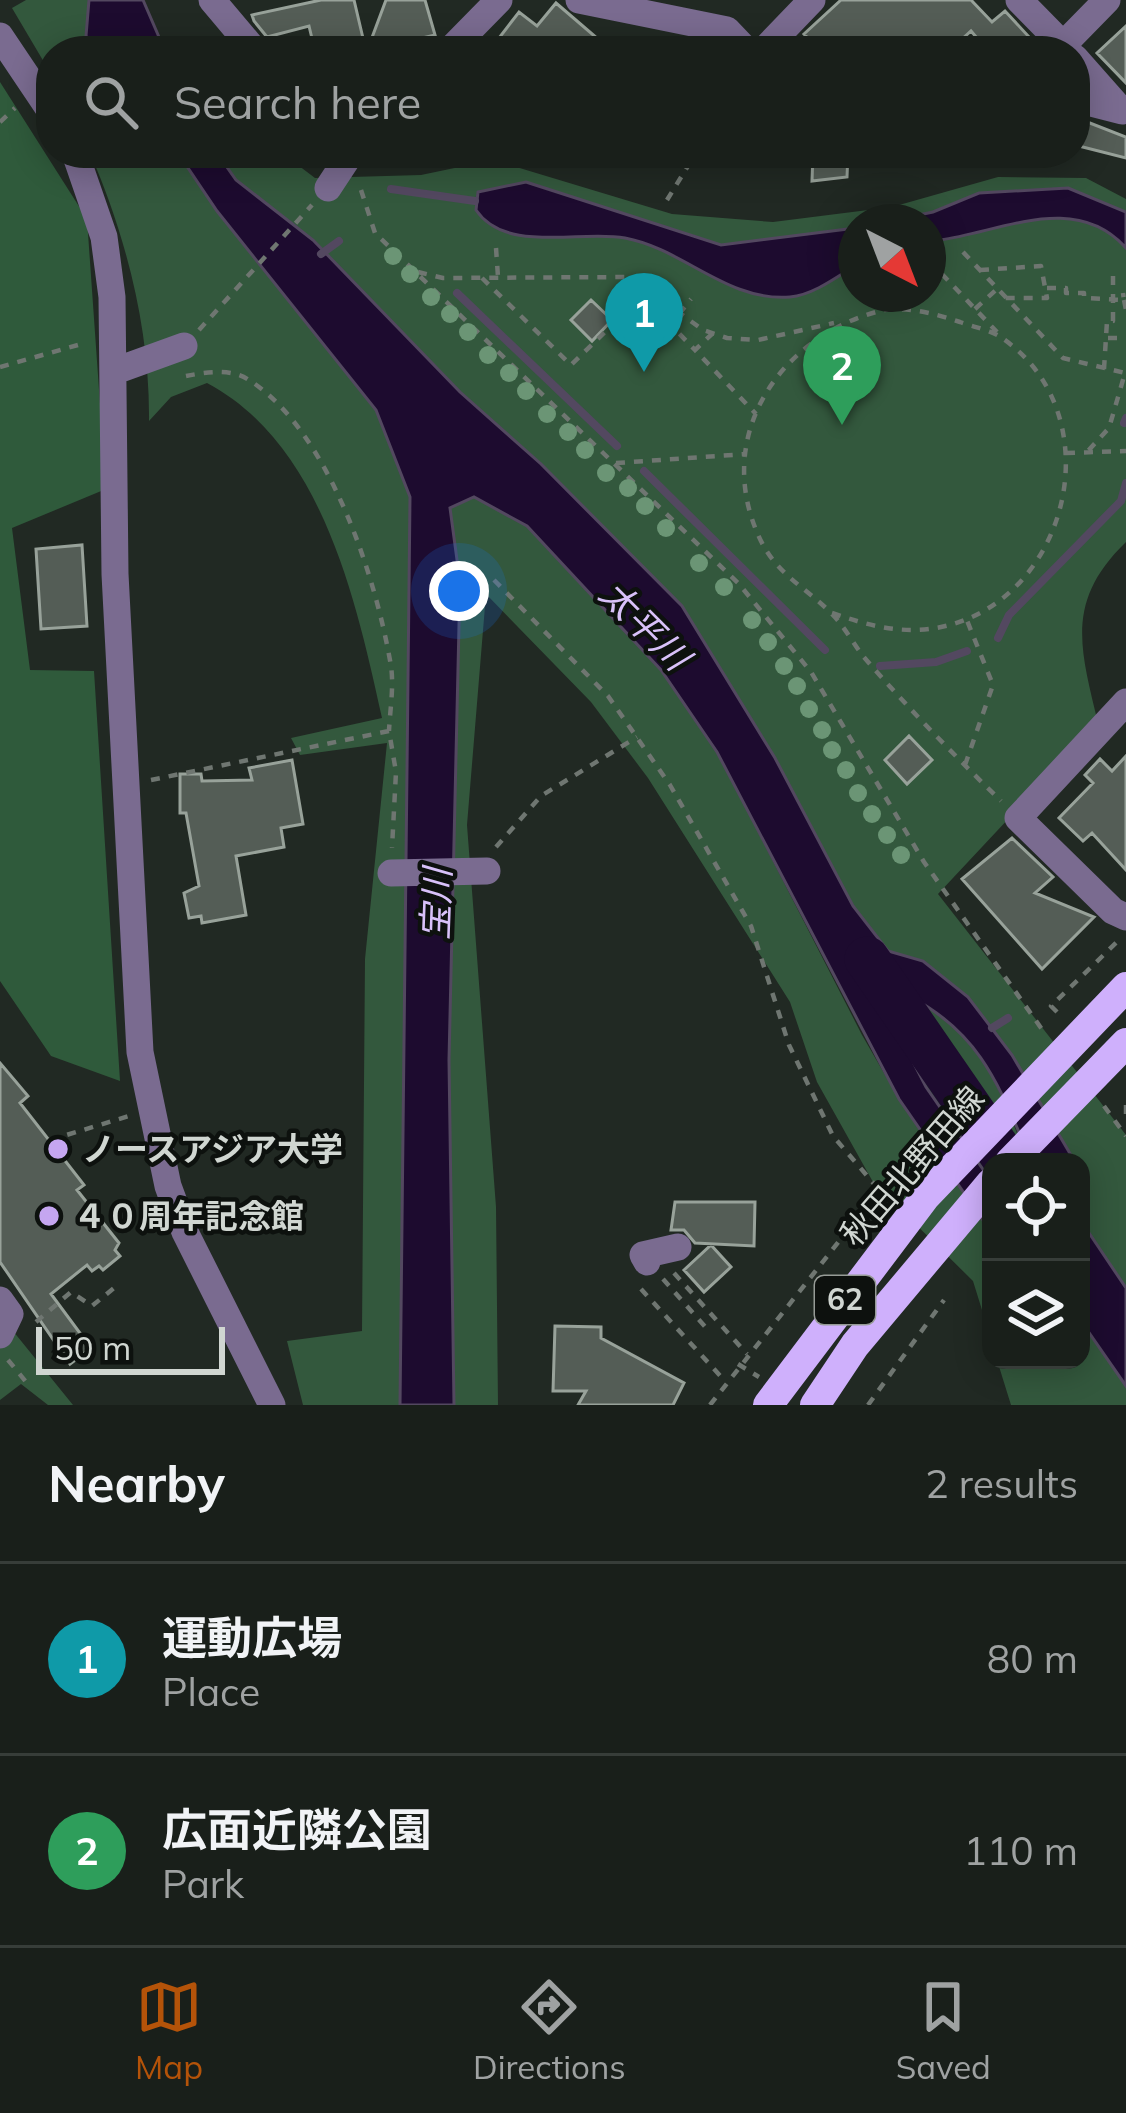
<!DOCTYPE html>
<meta charset="utf-8">
<style>
body{margin:0;font-family:Mulish,"Noto Sans JP",sans-serif;background:#262c27;color:#f1f3f6}
.controls{position:absolute;right:36px;bottom:36px;display:grid;overflow:hidden;border-radius:24px;box-shadow:0 6px 30px #0003}
.controls button{width:108px;height:108px;display:grid;place-items:center;padding:0;border:0;border-bottom:3px solid #373d39;background:#191f1a;color:#f1f3f6;font:60px sans-serif}
.compass{position:absolute;left:838px;top:204px;width:108px;height:108px;border-radius:50%;background:#191f1a;box-shadow:0 6px 30px #0003;rotate:138deg}
.scale{position:absolute;left:36px;bottom:30px;width:189px;box-sizing:border-box;padding-left:12px;border:6px solid #d0d6d1;border-top:0;font-size:33px;line-height:42px;white-space:nowrap;color:#d0d6d1;-webkit-text-stroke:9px #0d110e;paint-order:stroke}
.you{position:absolute;left:459px;top:591px;width:42px;height:42px;margin:-30px;border:9px solid #fff;border-radius:50%;background:#1a73e8;box-shadow:0 0 0 18px #1a73e833}
.badge{display:grid;place-items:center;width:78px;height:78px;border-radius:50%;background:#b45309;color:#fff;font-size:39px;font-weight:700}
.pin{position:absolute;translate:-50% -99px;filter:drop-shadow(0 3px 6px #0008)}
.pin::after{content:'';position:absolute;top:63px;width:42px;height:36px;background:inherit;clip-path:polygon(0 0,100% 0,50% 100%)}
.list{margin:0;padding:0;list-style:none}
h2{display:flex;justify-content:space-between;align-items:center;height:156px;margin:0;padding:0 48px;font-size:51px}
h2 small{font-size:39px;font-weight:400;color:#9fa2a2}
.list li{display:grid;grid-template-columns:78px 1fr auto;gap:36px;align-items:center;box-sizing:border-box;height:192px;padding:0 48px;border-top:3px solid #373d39}
.list b{display:block;font-size:45px;white-space:nowrap}
.list p{margin:0;font-size:39px;white-space:nowrap;color:#9fa2a2}
.list em{font-size:39px;font-style:normal;color:#9fa2a2}
.icon{flex:none;width:66px;height:66px;fill:none;stroke:currentColor;stroke-width:2;stroke-linecap:round;stroke-linejoin:round}
.map{position:relative;flex:none;width:1126px;height:1405px;overflow:hidden}
.search{position:absolute;background:#191f1a;box-shadow:0 6px 30px #0003;left:36px;right:36px;top:36px;height:132px;display:flex;align-items:center;gap:30px;box-sizing:border-box;padding:0 42px;border-radius:48px;color:#9fa2a2;font-size:45px}
.sheet{height:540px;background:#191f1a}
nav{display:flex;justify-content:space-around;align-items:center;box-sizing:border-box;height:168px;border-top:3px solid #373d39;background:#191f1a;font-size:33px;color:#9fa2a2}
nav a{display:grid;justify-items:center;gap:6px}
nav .on{color:#b45309}
.map>svg:first-child{display:block}
</style>
<div class="map">
<svg width="1126" height="1405" viewBox="0 0 1126 1405">
<rect width="100%" height="100%" fill="#212923"/>
<!-- green -->
<path fill="#33583d" fill-rule="evenodd" d="M26,0h63l-3,35 11,16h-46v23l-39,-66z
M90,153h88l198,257 34,87 -10,908h-97l-16,-64 75,-10 3,-372 22,-216 -87,12 -9,-17 91,-20c-26,-118 -60,-274 -175,-335l-36,14 -22,24c1,-92 -23,-185 -59,-268z
M217,153h65l33,25 106,-3 72,-15 179,54 101,8 119,-15 106,-30 88,1 40,21v343c-61,59 -46,106 -28,181l-160,171 188,241v153l-45,-68v-58h-6l-63,-107 -44,-58 -45,-36 -35,-10 -35,-45 -171,-300 -141,-142 -81,-72 -147,-152 -77,-60zM856,222h72v72h-72z
M475,497l52,29 134,144 56,82 145,283 37,64 92,131v109l-18,-58 -100,-99 -56,-100 -27,-80 -142,-224 -57,-76 -105,-108 -19,231 29,382 2,198h-43l-6,-345 11,-478 -10,-74z
M911,996c74,41 87,92 118,166h-38v19l-65,-94 -34,-66z
M1081,1321l45,65v19h-115l-14,-45h84z
M13,1331l60,74h-25l-27,-21 -21,16v-58z"/>
<!-- forest -->
<path fill="#2f5a3b" d="M0,82l87,137 19,270 -94,39 18,142 64,1 26,410 -69,-25 -51,-75z"/>
<!-- water -->
<path fill="#1d0b2f" stroke="#534860" stroke-width="3" d="M89,0h54l22,51h-68l-11,-15z
M178,153h39l19,27 77,60 147,152 81,72 141,142 93,152 78,148 35,45 35,10 45,36 44,58 63,107h-43c-32,-72 -48,-126 -121,-165l-19,24 34,66 65,94 -2,48 -90,-130 -182,-347 -56,-82 -134,-144 -53,-29 -24,11 10,74 -11,478 5,345h-54l10,-908 -34,-87 -159,-199z
M526,182l195,63 135,-17v37c-19,12 -43,30 -66,32 -63,5 -106,-48 -165,-59 -45,-8 -119,16 -149,-28l2,-18z
M1068,188l58,24v36c-51,-57 -125,-16 -186,-8l-12,-1v-17h-44l49,-10 46,-19z
M1081,1221l45,67v98l-45,-65z"/>
<g fill="none" stroke-linecap="round" stroke-linejoin="round">
<!-- stream -->
<path stroke="#534860" stroke-width="8" d="M391,189l84,12
M321,254l18,-13
M457,293l160,153
M1124,423l2,-5
M644,471l181,179
M998,638l11,-23 112,-114 5,-18
M880,666l56,-4 31,-11
M992,1028l16,-10"/>
<!-- river -->
<path stroke="#1d0b2f" stroke-width="45" d="M867,959l140,203"/>
</g>
<!-- building -->
<path fill="#545d56" stroke="#98a29a" stroke-width="3" d="M321,0h33l12,51h-51l-6,-25 -42,11 -13,-16 -2,-6z
M386,0h39l10,35 -68,16z
M841,0h130l21,22 13,-11 37,40h-54l-17,-20 -22,20h-129l-16,-17z
M556,3l56,48h-31l-13,-11 -8,11h-71l30,-39 18,14z
M1126,26v57l-29,-30z
M1077,118l49,19v21l-51,-13z
M813,153h35l-1,24 -35,4z
M591,300l21,20 -20,21 -21,-21z
M82,545l5,81 -46,3 -5,-80z
M909,736l23,24 -25,24 -22,-24z
M1126,756v114l-34,-37 -9,8 -24,-23 34,-35 -8,-8 15,-16 12,12z
M292,760l11,64 -22,4 3,19 -48,9 10,59 -44,8 -1,-7 -12,2 -5,-25 15,-7 -13,-73h-6v-39h21l1,7 50,-1 -3,-12z
M1012,838l41,39 -18,16 59,24 -52,52 -80,-90z
M0,1063l28,33 -8,7 64,82 -7,5 42,53 -4,7 5,6 -17,14 -4,-4 -7,5 -5,-6 -36,29 40,54 -21,16 -70,-102z
M675,1202h80l-1,44 -59,-3 -11,-13h-13z
M711,1245l20,22 -27,25 -20,-22z
M555,1326l46,1v11l83,45 -11,22h-95l8,-14h-33z"/>
<g fill="none" stroke-linecap="round" stroke-linejoin="round">
<!-- path -->
<path stroke="#6f7671" stroke-width="4.5" stroke-dasharray="9 9" stroke-linecap="butt" d="M0,122l15,-14
M361,190l14,43 364,351 72,88 113,190 122,173
M667,200l29,-47
M496,248l2,29
M963,252l100,106 62,15 -16,55 -22,24
M980,270l61,-4 6,32h-42
M418,272l25,6 187,-1 73,53 24,8 31,2 76,-17
M482,278l89,87 79,-77
M928,282l12,-10 57,60
M1047,288h19v5h18v5l40,2 -1,-7
M642,295l53,55
M1124,300l2,10
M897,305l15,-11
M975,309l22,-20
M679,314l12,-15
M199,330l113,-125
M713,333l-18,17 61,64
M1108,338h18
M0,367l85,-24
M1104,369l3,-48h6v-45
M186,376c20,-4 45,-8 63,4 80,51 127,197 142,286 3,21 -1,44 -2,65
M1066,453l60,-2
M616,463l131,-9
M494,580l114,116 62,89 81,141 38,119 44,91 54,63
M832,613c32,11 62,20 97,16 138,-17 188,-212 73,-291 -11,-8 -29,-11 -42,-16 -24,-8 -56,-17 -80,-11 -102,26 -169,128 -119,230 16,33 45,47 69,71 13,12 22,30 33,44 43,50 90,98 138,145
M965,765l28,-80 -27,-67
M151,780l238,-49 7,41 -4,76
M496,847l45,-51 96,-59
M1057,1012l-6,-6 68,-66
M1104,1106l22,30
M1126,1114v-16
M50,1140l79,-24
M674,1273l73,81
M663,1279l45,51
M641,1289l84,92
M36,1322l35,-30 21,14 28,-23
M8,1360l19,23
M738,1364l21,13
M710,1405l156,-198
M868,1405l76,-105"/>
<!-- minor -->
<path stroke="#7a6b90" stroke-width="27" d="M212,0l43,51
M579,0l148,30 20,21
M1019,0l50,51
M0,36l51,76
M1063,45l44,-45
M449,51l50,-51
M763,51l49,-51
M1075,58l46,52
M1075,99l47,12
M75,153l29,84 8,60 3,277 25,478 28,134 17,46 87,173
M328,188l23,-35
M115,371l69,-25
M1126,702l-108,116 95,93 13,6
M391,873l96,-2
M647,1262l-4,-7 35,-8
M0,1300l10,14 -10,21"/>
<!-- major -->
<path stroke="#cfb0fc" stroke-width="30" d="M1010,1162l116,-119
M768,1405l157,-208 201,-210
M815,1405l40,-60 136,-162"/>
</g>
<!-- trees -->
<g fill="#6b9575">
<circle cx="393" cy="256" r="9"/>
<circle cx="410" cy="274" r="9"/>
<circle cx="431" cy="297" r="9"/>
<circle cx="450" cy="314" r="9"/>
<circle cx="468" cy="332" r="9"/>
<circle cx="488" cy="355" r="9"/>
<circle cx="509" cy="373" r="9"/>
<circle cx="526" cy="391" r="9"/>
<circle cx="547" cy="414" r="9"/>
<circle cx="568" cy="432" r="9"/>
<circle cx="585" cy="450" r="9"/>
<circle cx="606" cy="473" r="9"/>
<circle cx="628" cy="488" r="9"/>
<circle cx="645" cy="506" r="9"/>
<circle cx="666" cy="528" r="9"/>
<circle cx="699" cy="563" r="9"/>
<circle cx="724" cy="587" r="9"/>
<circle cx="752" cy="620" r="9"/>
<circle cx="768" cy="642" r="9"/>
<circle cx="784" cy="666" r="9"/>
<circle cx="797" cy="686" r="9"/>
<circle cx="809" cy="709" r="9"/>
<circle cx="822" cy="730" r="9"/>
<circle cx="832" cy="750" r="9"/>
<circle cx="846" cy="770" r="9"/>
<circle cx="858" cy="793" r="9"/>
<circle cx="872" cy="814" r="9"/>
<circle cx="887" cy="835" r="9"/>
<circle cx="901" cy="855" r="9"/>
</g>
<!-- markers -->
<g fill="#c5a6f0" stroke="#0d110e" stroke-width="4.5">
<circle cx="58" cy="1149" r="12"/>
<circle cx="49" cy="1216" r="12"/>
</g>
<g text-anchor="middle" stroke-width="9" stroke-linejoin="round" paint-order="stroke">
<!-- shield labels -->
<rect fill="#0d110e" stroke="#969b96" stroke-width="3" x="815" y="1276" width="60" height="48" rx="9"/>
<g font-size="30" font-weight="bold" fill="#d0d6d1">
<text x="845" y="1310">62</text>
</g>
<!-- poi labels -->
<g font-size="33" font-weight="bold" fill="#d0d6d1" stroke="#0d110e" text-anchor="start">
<text x="82" y="1161">ノースアジア大学</text>
<text x="73" y="1228">４０周年記念館</text>
</g>
<!-- street labels -->
<g font-size="33" fill="#d0d6d1" stroke="#0d110e">
<text transform="translate(912 1166) rotate(-49)" y="12">秋田北野田線</text>
</g>
<!-- water labels -->
<g font-size="36" font-style="italic" fill="#d8c1f9" stroke="#0d110e">
<text transform="translate(645 625) rotate(45)" y="13">太平川</text>
<text transform="translate(436 904) rotate(-88)" y="13">宝川</text>
</g>
</g>
</svg>
<div class="controls">
<button><svg class="icon" aria-label="locate" viewBox="0 0 24 24"><circle cx="12" cy="12" r="6"/><path d="M12 2v4M12 18v4M2 12h4M18 12h4"/></svg></button>
<button><svg class="icon" aria-label="layers" viewBox="0 0 24 24"><path d="M12 4l9 5-9 5-9-5zM3 14l9 5 9-5"/></svg></button>
</div>
<svg class="compass" viewBox="-18 -18 36 36"><path d="M0-13l5 13h-10z" fill="#e53935"/><path d="M0 13l5-13h-10z" fill="#9fa2a2"/></svg>
<div class="scale">50 m</div>
<div class="you"></div>
<div class="pin badge" style="left:644px;top:372px;background:#0f9aa8">1</div>
<div class="pin badge" style="left:842px;top:425px;background:#2e9e5b">2</div>
<div class="search"><svg class="icon" aria-label="search" viewBox="0 0 24 24"><circle cx="10" cy="10" r="6"/><path d="M15 15l6 6"/></svg>Search here</div>
</div>
<section class="sheet">
<h2>Nearby<small>2 results</small></h2>
<ul class="list">
<li><span class="badge" style="background:#0f9aa8">1</span><div><b>運動広場</b><p>Place</p></div><em>80 m</em></li>
<li><span class="badge" style="background:#2e9e5b">2</span><div><b>広面近隣公園</b><p>Park</p></div><em>110 m</em></li>
</ul>
</section>
<nav>
<a class="on"><svg class="icon" aria-label="map" viewBox="0 0 24 24"><path d="M3 6l6-2 6 2 6-2v14l-6 2-6-2-6 2zM9 4v14M15 6v14"/></svg>Map</a>
<a><svg class="icon" aria-label="directions" viewBox="0 0 24 24"><path d="M12 3l9 9-9 9-9-9zM9 14v-3h6M13 9l2 2-2 2"/></svg>Directions</a>
<a><svg class="icon" aria-label="saved" viewBox="0 0 24 24"><path d="M7 4h10v16l-5-4-5 4z"/></svg>Saved</a>
</nav>
